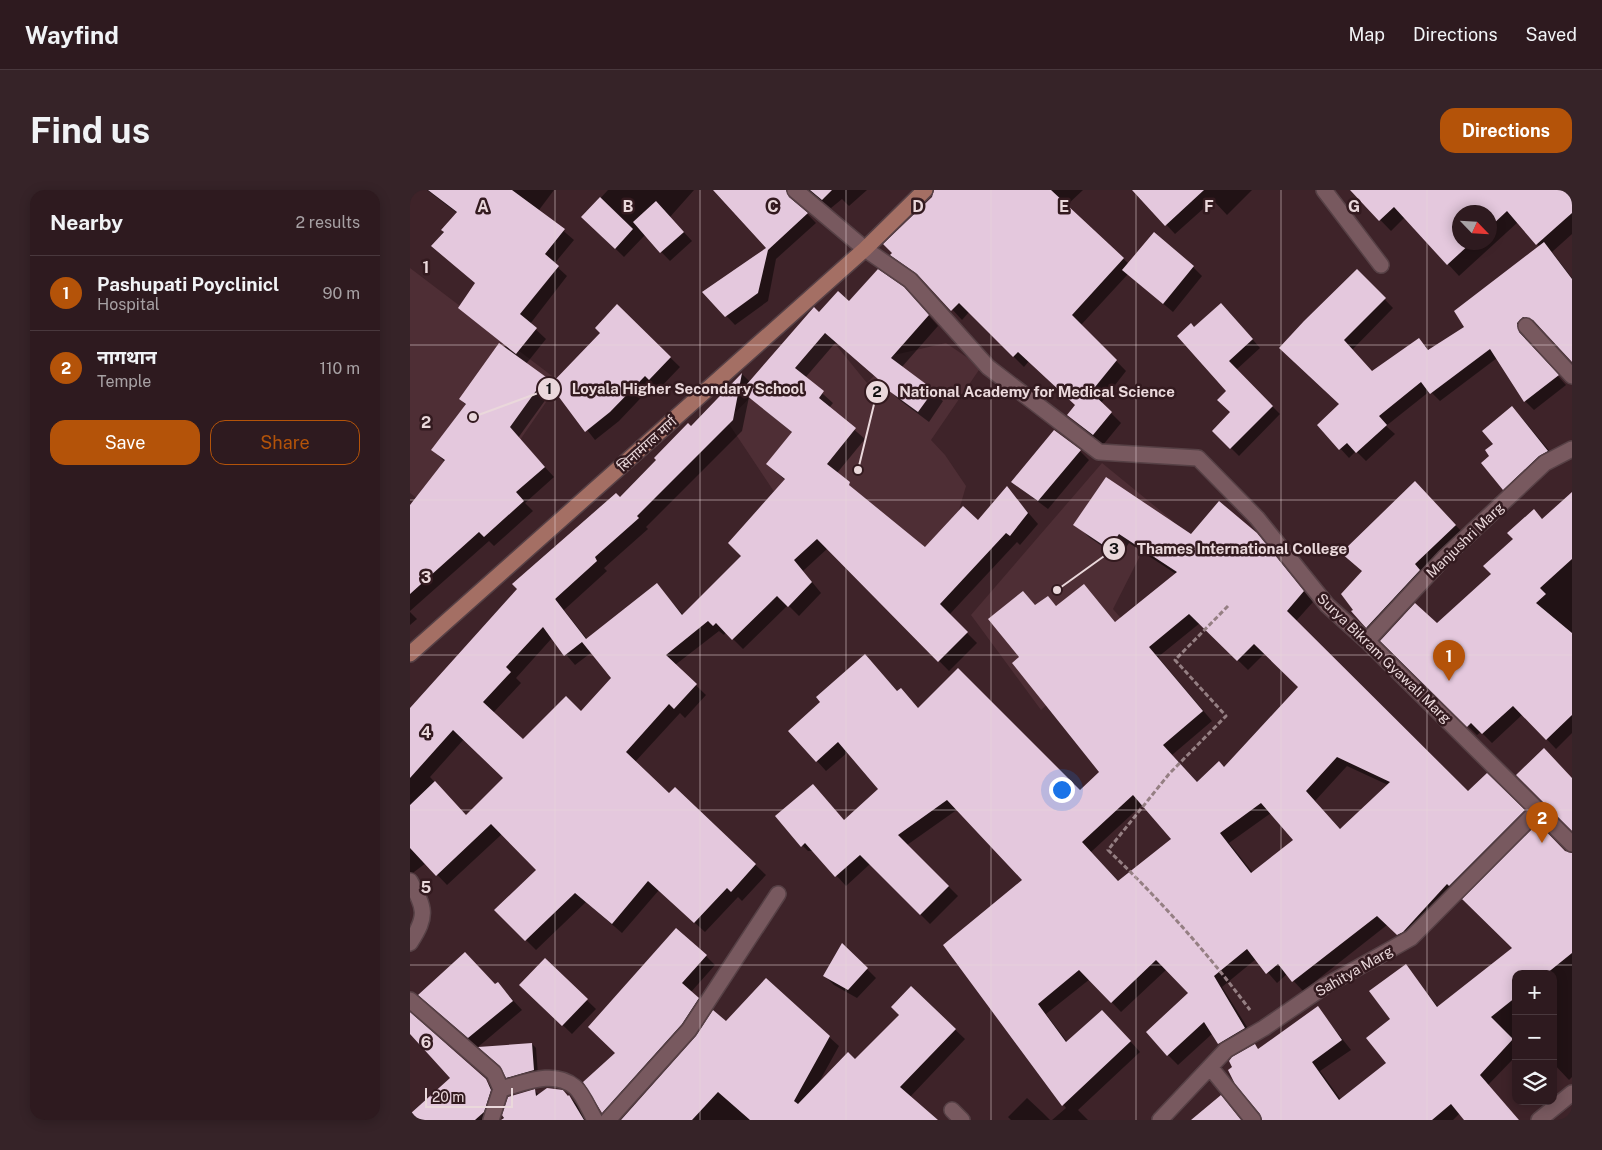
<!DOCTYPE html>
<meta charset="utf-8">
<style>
body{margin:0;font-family:"Public Sans","Noto Sans Devanagari",sans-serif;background:#362328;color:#f1f3f6}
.controls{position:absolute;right:15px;bottom:15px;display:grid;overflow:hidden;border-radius:10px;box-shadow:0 2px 12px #0003}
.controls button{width:45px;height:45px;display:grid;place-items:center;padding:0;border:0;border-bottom:1px solid #49383d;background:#2e1a1f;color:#f1f3f6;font:25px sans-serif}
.compass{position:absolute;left:1042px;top:15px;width:45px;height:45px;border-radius:50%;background:#2e1a1f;box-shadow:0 2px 12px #0003;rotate:115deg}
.scale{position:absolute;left:15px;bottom:12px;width:88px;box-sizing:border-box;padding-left:5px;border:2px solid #ead8db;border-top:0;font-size:14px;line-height:18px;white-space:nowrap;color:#ead8db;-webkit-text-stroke:4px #331a1f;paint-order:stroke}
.you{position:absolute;left:651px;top:599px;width:18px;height:18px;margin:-12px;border:4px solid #fff;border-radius:50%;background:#1a73e8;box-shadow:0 0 0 8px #1a73e833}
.badge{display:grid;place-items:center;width:32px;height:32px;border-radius:50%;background:#b45309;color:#fff;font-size:16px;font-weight:700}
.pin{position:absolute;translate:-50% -41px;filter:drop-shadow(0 1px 2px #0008)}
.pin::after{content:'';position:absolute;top:26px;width:18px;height:15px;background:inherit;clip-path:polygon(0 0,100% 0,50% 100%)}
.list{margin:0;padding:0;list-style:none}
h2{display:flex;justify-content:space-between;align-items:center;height:65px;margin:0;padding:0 20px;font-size:21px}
h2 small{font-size:16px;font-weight:400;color:#a7a1a4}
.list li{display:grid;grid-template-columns:32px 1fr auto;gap:15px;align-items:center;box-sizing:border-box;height:75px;padding:0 20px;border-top:1px solid #49383d}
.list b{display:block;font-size:19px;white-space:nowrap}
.list p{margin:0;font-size:16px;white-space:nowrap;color:#a7a1a4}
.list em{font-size:16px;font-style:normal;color:#a7a1a4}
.actions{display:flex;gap:10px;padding:15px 20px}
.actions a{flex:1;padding:11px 0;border:1px solid #b45309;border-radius:15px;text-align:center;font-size:18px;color:#b45309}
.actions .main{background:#b45309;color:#fff}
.icon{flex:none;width:28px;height:28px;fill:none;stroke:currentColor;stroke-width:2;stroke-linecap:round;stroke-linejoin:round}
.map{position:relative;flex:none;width:1162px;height:930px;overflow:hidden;border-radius:15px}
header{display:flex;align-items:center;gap:30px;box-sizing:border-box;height:70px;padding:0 25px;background:#2e1a1f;border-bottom:1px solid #49383d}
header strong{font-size:24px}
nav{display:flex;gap:28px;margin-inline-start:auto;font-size:18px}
.intro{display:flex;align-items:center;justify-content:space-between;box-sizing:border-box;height:120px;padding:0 30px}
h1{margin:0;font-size:35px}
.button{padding:12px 22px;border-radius:15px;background:#b45309;color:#fff;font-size:18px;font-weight:700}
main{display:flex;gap:30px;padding:0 30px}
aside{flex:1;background:#2e1a1f;border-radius:15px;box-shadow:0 2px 12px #0003}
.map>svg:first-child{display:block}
</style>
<header>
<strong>Wayfind</strong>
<nav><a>Map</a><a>Directions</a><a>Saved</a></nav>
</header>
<div class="intro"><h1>Find us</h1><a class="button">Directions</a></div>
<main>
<aside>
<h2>Nearby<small>2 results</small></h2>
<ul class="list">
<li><span class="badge">1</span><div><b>Pashupati Poyclinicl</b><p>Hospital</p></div><em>90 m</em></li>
<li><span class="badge">2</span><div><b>नागथान</b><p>Temple</p></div><em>110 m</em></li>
</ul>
<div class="actions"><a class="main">Save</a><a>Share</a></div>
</aside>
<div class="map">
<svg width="1162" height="930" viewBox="0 0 1162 930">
<rect width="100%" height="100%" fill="#3e2329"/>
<!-- built -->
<path fill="#4e2e35" d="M0,78l150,114 -49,71 -84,53 -17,-13z
M413,139l44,54 27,-28 52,-12 35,24 -50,73 14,15 21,31 -9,31 -57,93 -119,-108 -54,-81 45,-46z
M692,273l71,58 -32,33 -28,55 18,21 -90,80 -70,-95z"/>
<!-- shadow -->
<path fill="#0007" fill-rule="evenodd" d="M17,0h127l-15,20 35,30 -20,24 13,12 -37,48 16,15 -20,25 26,21 50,-52 15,-27 63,61 -21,22 -5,-5 -35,37 -24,19 -41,-52 -36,50 36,39 -29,26 8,8 -39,35 -5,-5 -79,70v-103l35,-46 -13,-13 34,-44 -6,-6 46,-53 -46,-38 16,-24 -43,-38 24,-33z
M198,0h86l-24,27 22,24 -22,20 -25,-26 -21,22 -41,-40z
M305,0l71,2 30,31 -40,36 -8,42 -33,24 -31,-33 64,-44z
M398,0h59l-18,16 -7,-7 -11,9z
M532,0h141l-17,16 63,58 64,3 9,9 -29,36 -45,-38 -47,51 45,46 -25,32 20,20 -18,22 -35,-30 9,-10 -48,-44 -5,6 -55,-55 -7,8 -36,-39 -34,-26z
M724,0h118l-25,25 -14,-15 -38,34z
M960,0h202v44l-20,18 20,26v82l-30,-32 -9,-3 -8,7 2,10 39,43 -32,25 -9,-9 -28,-43 -57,43 -10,-10 -44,35 9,8 -29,27 -10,-10 -7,7 -30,-33 22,-20 -52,-49 68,-85 36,37 -41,42 21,23 46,-33 11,11 36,-23 74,-81 -22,-25 -59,54 -54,-59 -14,14 -31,-32zM1050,22h30v30h-30z
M504,109l24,27 -37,42 42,33 -14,21 -32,-24 -10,-11 -51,-45 -31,36 28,25 -4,5 36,31 -28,34 22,22 66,53 53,-26 29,-34 31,36 -18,21 -3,-3 -68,73 28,28 -28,28 -121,-123 -25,23 18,22 -22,23 -11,-11 -45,44 -17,-17 -2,3 -5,-4 -44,34 31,30 -21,23 -5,-5 -45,49 34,33 6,-7 91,87 -24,26 -4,-4 -33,35 -46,-42 -37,43 -36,-31 -50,48 -40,-40 41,-40 -35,-36 -55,51 -21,-22 -16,12v-165l332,-336 8,8 69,-69 30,-10zM339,207l44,36 -26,31 19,17 -43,75 -59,60 -27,-31 -70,54 -23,-29 43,-39 -3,-3 44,-39 -2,-2 96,-96zM142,448l23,27 17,-13 20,26 -31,35 -58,28 -30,-28 28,-30 -5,-5zM54,549l41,39 -39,38 -36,-39z
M819,122l31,36 -24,22 44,44 -41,42 -25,-25 18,-18 -5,-22z
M1111,227l36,43 -44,38 -9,-9 -13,-32z
M670,261l9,9 -41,49 -36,-27z
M1005,293l49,51 -89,101 -22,-23 10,-41z
M1162,303v240l-16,16 -33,-35 -31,29 -11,-11 -4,3 -95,-94 55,-16 56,-51 41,-63 9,9z
M669,337l112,8 65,-1 57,68 -17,19 172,172 19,-19 46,47 -125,123 -21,-19 -84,66 -16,-17 -10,9 -21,-24 -34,28 32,51 -25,15 -16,-20 -35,32 -10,-10 22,-62 -23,-24 -46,43 -31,-33 -44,35 22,29 44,-22 28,31 -62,58 10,10h-36l14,-12 -121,-163 79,-65 -66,-71 -51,36 51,51 -28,28 -60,-60 -24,22 -32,-35h-6l-10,-10 47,-20 35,-31 -32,-38 -22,19 -9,-10 57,-96 24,27 21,17 161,83 21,-20 -80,-114 2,-65 13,13 12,-9 9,10 27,-22 32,38 60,-49 -47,-31 -10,15 -30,-21zM790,433l48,47 17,-17 35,34 -76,81 -26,15 -26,-28 40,-34 -54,-64zM937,576l41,19 -47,45 -26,-29zM733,614l30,36 -54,42 -28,-30zM861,623l24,27 -42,33 -24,-30z
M0,422l7,7 -7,6z
M1155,662l7,2v223l-3,3 -16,-17v-89h-37v82l-28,29 31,35h-53l-6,-7 -7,7h-188l-6,-70 59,-42 33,42 -31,21 21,29 47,-37 3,-44 15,-53 32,41 76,-59z
M296,766l9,9 -24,27 16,16 -96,112 -8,-8 14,-59z
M135,770l51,49 -24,25 -51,-49z
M457,779l9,9 -19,20 -23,-13 -9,-9z
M88,794l24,26 -44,37 -49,-43z
M501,798l54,51 -55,58 27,23h-316l76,-83 29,-14 103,14 10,9 -21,38 37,-23 46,-46z
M0,824l85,76 -1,30h-84v-4l42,-37 -42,-47z
M122,854l4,4 2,27 -26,6 -5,-4z
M125,901l4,4 30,1 9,10 9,14h-85l7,-22z
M617,908l15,14 8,8h-39l-3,-3z"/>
<!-- building -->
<path fill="#e4c8dd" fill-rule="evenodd" d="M18,0h84l53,39 -20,25 14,12 -39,48 17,14 -21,26 -58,-46 17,-25 -44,-37 13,-14 -3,-2 16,-18z
M303,0h73l3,7 19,16 -40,37 -10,43 -33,24 -23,-25 64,-44z
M400,0h22l-10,10z
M524,0h117l73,68 -52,57 45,45 -26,32 21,20 -19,23 -26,-20 8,-10 -57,-53 -5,5 -54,-54 -8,8 -34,-37 -27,-19 2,-2 -9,-9 49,-47z
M722,0h72l-39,36z
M940,0h222v23l-36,32 -29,-34 -17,16v-15h-30v30h12l-25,23 -53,-58 -15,14z
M190,7l33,32 -18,20 -34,-32z
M246,11l28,31 -24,21 -27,-31z
M744,42l40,34 -31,38 -41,-34z
M1134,52l28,37v83l-39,-42 -10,-3 -6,6 2,9 40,43 -35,27 -34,-53 -60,45 -9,-12 -42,34 8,9 -31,28 -9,-10 -8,7 -22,-25 22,-21 -60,-56 25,-27 53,-52 29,29 -42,42 28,31 47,-33 9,12 36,-23 -10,-16z
M468,79l26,18 25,28 -38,43 43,32 -16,22 -33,-24 1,-2 -61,-53 -30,35 29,23 -5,7 37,30 -29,36 23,18 -1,3 76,62 38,-41 15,14 29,-34 21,27 -18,23 -4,-3 -66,71 28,28 -30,30 -121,-123 -23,21 18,22 -24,25 -11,-11 -45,44 -16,-17 -3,3 -5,-5 -42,34 31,29 -23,25 -5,-5 -43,48 43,41 6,-6 81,77 -25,28 -4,-4 -33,35 -46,-42 -36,43 -37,-31 -50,48 -31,-31 42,-40 -45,-46 -55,52 -26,-28v-43l25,-24 31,34 37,-37 -50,-48 -43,48v-70l107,-119 -5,-5 104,-91 4,4 36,-37 -2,-2 34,-35 3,3 51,-53 -9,47 -96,96 2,2 -44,39 2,4 -42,38 31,40 71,-56 25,32 59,-59 -13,-13 57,-64 -19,-15 26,-32 -51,-41 73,-84 5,5 19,-21 11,10zM133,437l21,29 18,-14 29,36 -30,33 -15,-15 -43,43 -40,-37 28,-30 -5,-5z
M811,113l32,36 -24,22 44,45 -43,43 -18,-18 18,-19 -13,-12 9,-9 -49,-55 14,-13 3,4z
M207,114l54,53 -22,23 -4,-4 -35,36 -25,20 -35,-47 50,-52 -5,-5z
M89,153l47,34 -36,50 35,40 -29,25 8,9 -40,36 -5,-5 -69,62v-89l35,-45 -14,-10 35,-46 -7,-5z
M1102,216l36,45 -9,5 -36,34 -22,-27 8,-7 -4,-6 8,-6 -11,-13z
M644,240l27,20 -43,51 -27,-19z
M696,287l85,57 28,-33 38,32 47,58 -17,20 181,180 19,-18 38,37 -76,76 -2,-2 -44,48 -6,3 -20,-19 -85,66 -14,-18 -12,10 -19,-25 -33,27 31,52 -27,16 -14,-22 -37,34 -21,-24 42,-39 -32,-33 -45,43 -32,-33 -41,34 28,38 36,-32 29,31 -69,65 -119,-161 79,-65 -75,-80 -49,35 51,51 -29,29 -60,-60 -25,22 -30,-34 -4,4 -26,-31 38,-32 31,36 34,-31 -40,-47 -22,20 -28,-31 32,-29 -4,-5 49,-43 32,37 4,-3 17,20 40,-40 122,122 19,-18 -87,-109 7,-6 -31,-38 35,-28 12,14 13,-9 8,10 28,-22 31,38 62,-50 -58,-38 -10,15 -36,-24zM779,424l48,47 17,-17 44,43 -74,80 -5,-6 -22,21 -34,-37 40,-34 -54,-64zM927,567l53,25 -50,47 -34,-38zM723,605l38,44 -53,42 -36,-39zM851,613l32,37 -42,33 -31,-40z
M1005,291l41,44 -41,39 5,6 -54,58 -15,-17 2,-1 -12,-16 21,-23 -21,-18z
M1162,302v67l-32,29 6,6 -10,9 36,30v82l-26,25 -33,-34 -31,28 -11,-11 -4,4 -87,-86 35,-38 22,20 54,-49 -8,-8 30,-27 -6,-6 27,-24 8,10z
M1134,558l28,30v53l-56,-56z
M1128,633l27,28 7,2v100l-26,21h-30v23l-25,20 22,22 -33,36 39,45h-55l-13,-16 -19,16h-170l-2,-6 -25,-30 -7,-14 4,-3 -3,-6 3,-4 23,-13 3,5 60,-43 24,34 -30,22 27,38 47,-37 -20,-25 24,-19 -21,-28 37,-27 31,43 75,-59 -50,-49z
M266,738l31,27 -25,28 17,15 -17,26 -80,89 -19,-31 32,-29 -27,-26z
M432,753l26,25 -20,22 -25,-14z
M55,762l30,32 3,-2 15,19 -45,37 -50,-43z
M135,768l43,41 -26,27 -43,-41z
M356,788l64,58 -36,65 4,3 50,-52 7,7 44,-44 -8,-8 20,-21 45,43 -56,58 38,33h-188l-32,-28 -26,28h-71l75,-84 17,-26 13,11z
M0,822l76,67 5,11 -7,22 -9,8h-65v-6l40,-36 -40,-44z
M122,853l2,27 -28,8 -6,-12 -22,-19z
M137,898l16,2 5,6 1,-1 15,25h-83l3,-2 -2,-3 6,-18 27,-8 1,7z
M811,905l20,25h-50z"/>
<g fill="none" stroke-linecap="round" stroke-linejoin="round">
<defs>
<path id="minor" d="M385,0l70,59 45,31 78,87 111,85 99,6 59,60 70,87 40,36 205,203
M914,0l57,75
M1116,136l46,50
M957,451l77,-83 101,-95 27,-14
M0,691c15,28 18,34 0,62
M0,810l84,73 7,16c23,-6 53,-20 74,-2 8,7 14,23 20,33
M800,877l43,53
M542,920l10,10
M81,930l10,-31
M198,930l81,-90 89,-136
M750,930l66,-70 38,-22 61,-42 86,-48 127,-128
M1129,930l33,-27"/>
<path id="major" d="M0,464l455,-405 60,-59"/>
</defs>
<!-- minor casing -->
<use href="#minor" stroke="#574146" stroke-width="18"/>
<!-- major casing -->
<use href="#major" stroke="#574146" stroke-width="18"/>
<!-- path -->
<path stroke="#957f83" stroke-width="3" stroke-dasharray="5 2.5" stroke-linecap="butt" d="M818,416l-53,54 51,56 -57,58 -61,76c52,50 99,102 142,160"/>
<!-- minor -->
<use href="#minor" stroke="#78595f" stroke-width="15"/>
<!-- major -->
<use href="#major" stroke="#a46f64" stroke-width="15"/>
</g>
<!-- grid -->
<path fill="none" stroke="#ead8db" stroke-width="1" stroke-opacity="0.55" d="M145,0v930M290,0v930M436,0v930M581,0v930M726,0v930M871,0v930M1017,0v930M0,155h1162M0,310h1162M0,465h1162M0,620h1162M0,775h1162"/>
<g text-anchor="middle" stroke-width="5" stroke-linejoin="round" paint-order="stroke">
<!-- street labels -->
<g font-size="14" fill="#ead8db" stroke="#331a1f">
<text transform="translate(237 254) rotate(-42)" y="5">सिनामंगल मार्ग</text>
<text transform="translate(1055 350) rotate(-44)" y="5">Manjushri Marg</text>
<text transform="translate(974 468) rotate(44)" y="5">Surya Bikram Gyawali Marg</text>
<text transform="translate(944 781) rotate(-30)" y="5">Sahitya Marg</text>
</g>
</g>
<g font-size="16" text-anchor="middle" font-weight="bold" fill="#ead8db" stroke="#331a1f" stroke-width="5" stroke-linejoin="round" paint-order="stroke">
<text x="73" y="22">A</text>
<text x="218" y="22">B</text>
<text x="363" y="22">C</text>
<text x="508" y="22">D</text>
<text x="654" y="22">E</text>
<text x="799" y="22">F</text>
<text x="944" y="22">G</text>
<text x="16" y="83">1</text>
<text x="16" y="238">2</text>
<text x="16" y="393">3</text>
<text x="16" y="548">4</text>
<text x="16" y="703">5</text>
<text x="16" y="858">6</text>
</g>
<!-- callouts -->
<path fill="none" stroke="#ead8db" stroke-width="2" d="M63 227L139 199M448 280L467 202M647 400L704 359"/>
<g fill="#ead8db" stroke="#331a1f" stroke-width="2">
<circle cx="63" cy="227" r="5"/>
<circle cx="448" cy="280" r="5"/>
<circle cx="647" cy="400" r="5"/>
<circle cx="139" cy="199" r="12"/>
<circle cx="467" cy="202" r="12"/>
<circle cx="704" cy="359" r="12"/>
</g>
<g font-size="15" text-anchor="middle" font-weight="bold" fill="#111">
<text x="139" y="204">1</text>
<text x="467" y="207">2</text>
<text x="704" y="364">3</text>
</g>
<g font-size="15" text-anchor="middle" font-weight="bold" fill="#ead8db" stroke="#331a1f" stroke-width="5" stroke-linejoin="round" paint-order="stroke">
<text x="278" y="204">Loyala Higher Secondary School</text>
<text x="627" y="207">National Academy for Medical Science</text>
<text x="832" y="364">Thames International College</text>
</g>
</svg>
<div class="controls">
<button>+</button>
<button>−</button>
<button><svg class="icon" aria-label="layers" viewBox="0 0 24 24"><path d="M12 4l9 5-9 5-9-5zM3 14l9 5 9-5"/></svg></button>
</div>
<svg class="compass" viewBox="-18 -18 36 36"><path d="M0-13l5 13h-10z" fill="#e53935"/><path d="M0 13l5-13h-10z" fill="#a7a1a4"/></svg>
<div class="scale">20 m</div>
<div class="you"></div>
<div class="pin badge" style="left:1039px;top:491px">1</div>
<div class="pin badge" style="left:1132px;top:653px">2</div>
</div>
</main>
